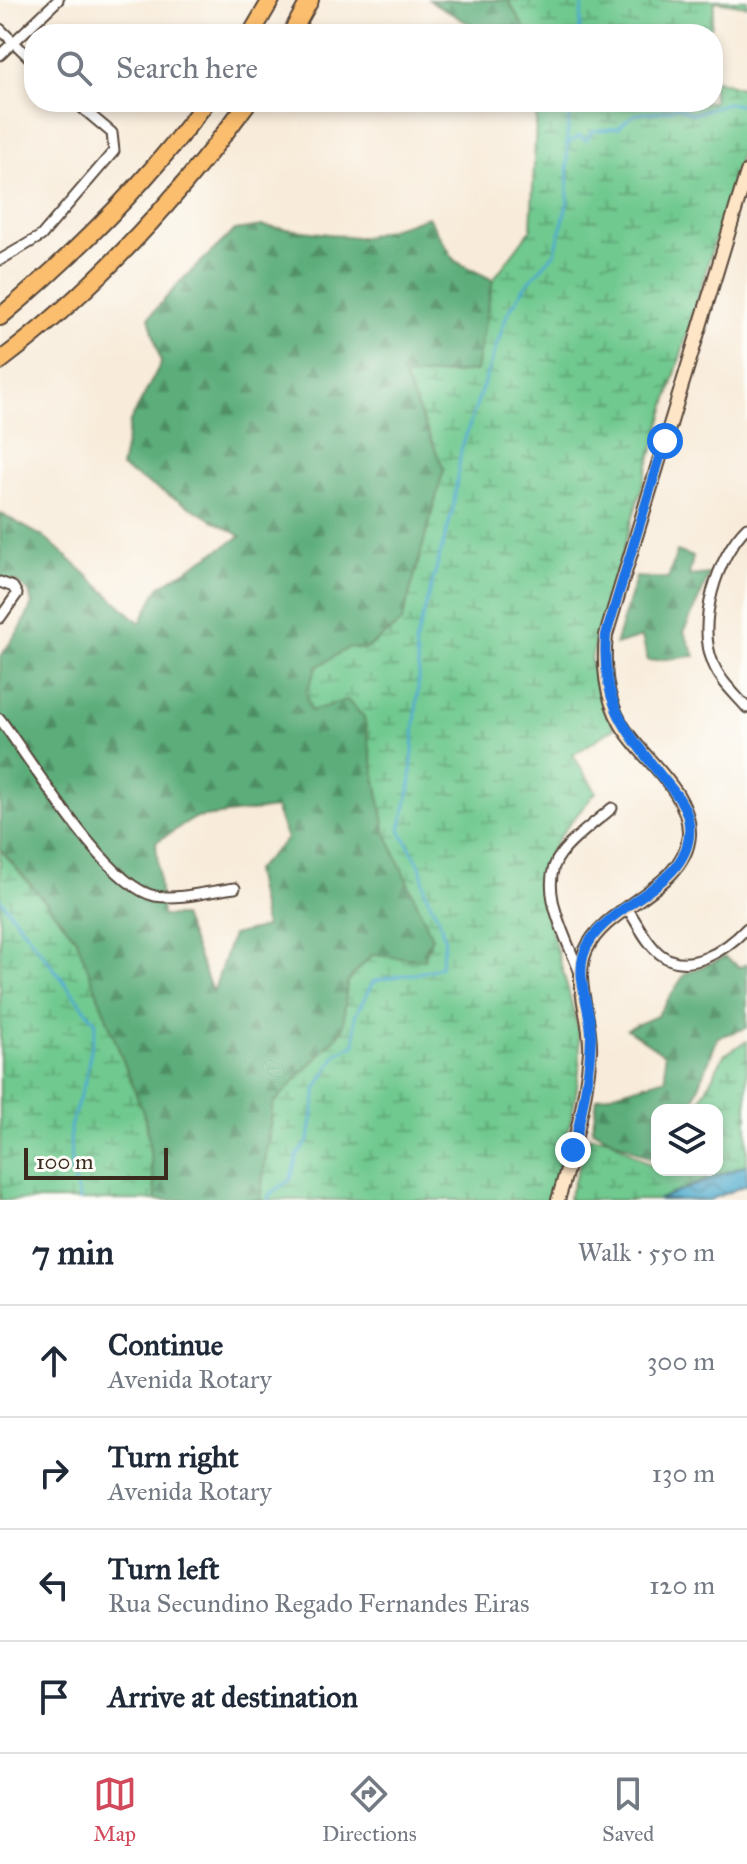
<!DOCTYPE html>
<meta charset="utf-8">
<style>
body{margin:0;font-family:"IM FELL Great Primer",serif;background:#f6f6f7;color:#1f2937}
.controls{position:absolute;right:24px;bottom:24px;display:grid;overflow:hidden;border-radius:16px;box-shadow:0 4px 12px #0003}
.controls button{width:72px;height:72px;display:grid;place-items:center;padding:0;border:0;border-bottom:2px solid #e0e1e3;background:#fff;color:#1f2937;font:40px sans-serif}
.scale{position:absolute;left:24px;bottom:20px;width:144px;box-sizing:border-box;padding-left:8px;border:4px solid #3b2a1e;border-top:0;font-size:22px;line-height:28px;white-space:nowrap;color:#3b2a1e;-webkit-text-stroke:6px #fdfcf7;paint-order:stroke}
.stop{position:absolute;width:24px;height:24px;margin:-18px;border:6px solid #1a73e8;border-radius:50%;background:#fff}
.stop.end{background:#1a73e8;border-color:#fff;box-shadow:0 2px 8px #0008}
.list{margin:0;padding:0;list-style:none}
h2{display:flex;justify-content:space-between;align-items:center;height:104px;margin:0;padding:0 32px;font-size:34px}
h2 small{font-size:26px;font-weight:400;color:#747a83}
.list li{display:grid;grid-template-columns:52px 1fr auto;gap:24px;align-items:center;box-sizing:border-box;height:112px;padding:0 32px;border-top:2px solid #e0e1e3}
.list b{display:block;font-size:30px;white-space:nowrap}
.list p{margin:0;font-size:26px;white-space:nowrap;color:#747a83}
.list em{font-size:26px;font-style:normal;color:#747a83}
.icon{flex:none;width:44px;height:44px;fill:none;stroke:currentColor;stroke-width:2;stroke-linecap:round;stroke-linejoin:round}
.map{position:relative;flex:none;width:747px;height:1200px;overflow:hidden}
.search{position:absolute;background:#fff;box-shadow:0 4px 12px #0003;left:24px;right:24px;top:24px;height:88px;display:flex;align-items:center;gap:20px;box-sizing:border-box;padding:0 28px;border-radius:32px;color:#747a83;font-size:30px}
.sheet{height:552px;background:#fff}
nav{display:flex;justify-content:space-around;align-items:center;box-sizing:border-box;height:112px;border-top:2px solid #e0e1e3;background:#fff;font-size:22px;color:#747a83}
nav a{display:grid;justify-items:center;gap:4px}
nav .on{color:#d1495b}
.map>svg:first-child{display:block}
</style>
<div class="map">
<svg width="747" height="1200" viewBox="0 0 747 1200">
<defs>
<pattern id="forest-firs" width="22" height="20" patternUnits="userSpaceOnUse" patternTransform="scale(2)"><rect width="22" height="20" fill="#5cad7a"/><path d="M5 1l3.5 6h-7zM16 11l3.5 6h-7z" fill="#4d8d63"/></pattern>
<pattern id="wetland-marsh" width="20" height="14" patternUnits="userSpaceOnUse" patternTransform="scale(2)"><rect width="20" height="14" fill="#70c98f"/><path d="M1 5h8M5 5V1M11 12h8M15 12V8" fill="none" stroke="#5da374"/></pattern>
<pattern id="water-waves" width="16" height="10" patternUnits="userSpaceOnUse" patternTransform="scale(2)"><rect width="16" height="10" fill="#4fabcd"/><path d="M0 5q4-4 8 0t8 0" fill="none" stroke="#438ba6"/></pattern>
</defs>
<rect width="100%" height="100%" fill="#fdfcf7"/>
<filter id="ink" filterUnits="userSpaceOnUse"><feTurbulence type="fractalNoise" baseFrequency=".0125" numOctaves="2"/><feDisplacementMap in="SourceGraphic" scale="16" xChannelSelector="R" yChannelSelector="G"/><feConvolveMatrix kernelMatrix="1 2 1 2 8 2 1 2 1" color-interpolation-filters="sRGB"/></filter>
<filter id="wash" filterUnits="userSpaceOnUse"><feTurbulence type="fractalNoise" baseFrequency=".006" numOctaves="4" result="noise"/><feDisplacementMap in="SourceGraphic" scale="32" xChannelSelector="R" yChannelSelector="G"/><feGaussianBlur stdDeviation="1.8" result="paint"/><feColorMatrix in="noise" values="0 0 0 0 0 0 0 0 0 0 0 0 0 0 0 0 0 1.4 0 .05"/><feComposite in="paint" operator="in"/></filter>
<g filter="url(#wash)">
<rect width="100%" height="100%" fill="#f8ebd9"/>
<!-- forest -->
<path fill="url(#forest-firs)" stroke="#4c6c4c" stroke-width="2" fill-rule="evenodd" d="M429,0h79l20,34h-42z
M428,217l27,44 38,19 -17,91 -72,6 40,92 -42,153 -38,28 -17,50 17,17 22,116 46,103 -8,24 -52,-5 -25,27 -4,48 -70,74 -13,96h-104l-10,-79 -70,-183 -76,-89v-192l22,-31 10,-22 -3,-13 -16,-11 -13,3v-70l47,26 93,84 19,-36 82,-51 -120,-68 9,-46 31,-59 -12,-46 31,-35 55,-52 27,-4 100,12zM275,808l12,31 -33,32 11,56 -33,8 -19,58 -31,-77h-20l-6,-74 39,-24z
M677,551l16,6 -4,19 21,-2 -26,58 11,24 -47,5 -6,-24 -27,8 21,-68 32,2z
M725,957l15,10 7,-3v64l-29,9 -28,73h-33v47l-5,2 -60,-29 5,-32 69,-20 -2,-24 -37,-25 30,-13 28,-42z"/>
<!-- wetland -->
<path fill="url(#wetland-marsh)" stroke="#567a56" stroke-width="2" d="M508,0h239v6l-32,-5 -5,33h-182z
M713,79l34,11v41l-156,528 6,30 17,39 -41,27 23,37c-15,19 -37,41 -47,63 -22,44 33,146 31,202 -2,47 -18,98 -31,143h-289l13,-96 70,-74 4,-48 25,-27 52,5 8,-23 -46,-104 -22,-116 -17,-17 -36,11 -5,-19 11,-25 33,-20 15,3 37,-28 42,-153 -40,-92 72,-6 17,-91 38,-51 6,-127h176z
M0,849l76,89 70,183 10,79h-156z
M747,1041v123l-90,36h-89l21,-63 19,1 44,28 5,-1v5h60v-60h-22l29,-55z"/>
<!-- water -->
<path fill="url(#water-waves)" stroke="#456a76" stroke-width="2" d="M747,1164v21l-38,15h-52z"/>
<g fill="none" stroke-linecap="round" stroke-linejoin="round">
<!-- stream -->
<path stroke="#4fabcd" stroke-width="3" d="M579,34l4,-34
M567,144l12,-8 7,4 7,-9 26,-3c22,-25 28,-9 58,-21l16,7 34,-11 20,3
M0,899l96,124 -11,58 -15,46 1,43 9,30
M268,1200l2,-6 21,-15 6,-23 12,-16 8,-53 20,-33 18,-10v-28l18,-34c23,-8 45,-6 67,-15l5,-26 -6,-22 -13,-25 -6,-29 -20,-35 10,-42 9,-114 -4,-30 38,-135 8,-59 46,-135 19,-30 29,-32 13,-53 -1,-63 4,-35"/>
</g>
</g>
<g filter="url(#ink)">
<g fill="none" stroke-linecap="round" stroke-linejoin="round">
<defs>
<path id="street" d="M0,29l34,33
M0,55l58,-55
M0,260l41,-24 73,-85 -2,-18 -37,-31
M747,527c-30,29 -51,97 -34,136 7,18 22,31 34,45
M0,582l13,5 4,7 -17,24
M0,719c32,43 107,168 155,177 25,4 55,-5 80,-8
M627,908c10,14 19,35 33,46 28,22 66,-4 87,-26
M580,973c-12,-32 -45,-87 -19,-119 13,-17 35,-32 51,-46"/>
<path id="secondary" d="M558,1200c15,-49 28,-97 32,-149 2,-33 -18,-70 -4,-101 20,-46 99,-60 103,-115 2,-45 -48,-76 -68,-111 -16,-28 -18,-58 -15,-89l141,-463"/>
<path id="highway" d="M251,34l20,-34
M291,34l19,-34
M0,317c76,-64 147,-134 206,-215
M0,361c96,-72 178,-163 248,-259"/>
</defs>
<!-- street casing -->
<use href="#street" stroke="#57473a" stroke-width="13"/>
<!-- secondary casing -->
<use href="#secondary" stroke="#57473a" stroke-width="16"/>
<!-- highway casing -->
<use href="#highway" stroke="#57473a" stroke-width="20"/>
<!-- street -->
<use href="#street" stroke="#fff" stroke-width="9"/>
<!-- secondary -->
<use href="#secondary" stroke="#fde5c5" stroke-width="12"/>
<!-- highway -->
<use href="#highway" stroke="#fbbd6e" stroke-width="16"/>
</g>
</g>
<g fill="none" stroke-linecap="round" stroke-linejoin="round" filter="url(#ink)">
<!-- route -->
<path stroke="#1a73e8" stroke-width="10" d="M573,1150c9,-37 17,-76 18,-114 0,-33 -21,-64 -1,-95 27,-43 111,-60 98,-123 -3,-15 -16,-29 -26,-41 -39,-50 -61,-75 -56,-142l59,-194"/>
</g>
</svg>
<div class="controls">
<button><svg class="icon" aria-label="layers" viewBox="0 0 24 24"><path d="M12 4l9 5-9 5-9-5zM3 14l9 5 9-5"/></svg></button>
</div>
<div class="scale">100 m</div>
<div class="stop" style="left:665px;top:441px"></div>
<div class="stop end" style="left:573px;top:1150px"></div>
<div class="search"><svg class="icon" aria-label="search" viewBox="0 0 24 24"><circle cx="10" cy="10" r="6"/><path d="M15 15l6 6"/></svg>Search here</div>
</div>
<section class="sheet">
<h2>7 min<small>Walk · 550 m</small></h2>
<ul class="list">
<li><svg class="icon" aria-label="ahead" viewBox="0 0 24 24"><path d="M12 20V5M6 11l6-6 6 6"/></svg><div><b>Continue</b><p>Avenida Rotary</p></div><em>300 m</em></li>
<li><svg class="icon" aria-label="right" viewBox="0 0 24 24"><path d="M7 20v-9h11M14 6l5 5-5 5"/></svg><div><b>Turn right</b><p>Avenida Rotary</p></div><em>130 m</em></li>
<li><svg class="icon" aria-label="left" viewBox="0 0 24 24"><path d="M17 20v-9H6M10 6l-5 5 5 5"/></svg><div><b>Turn left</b><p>Rua Secundino Regado Fernandes Eiras</p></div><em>120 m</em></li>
<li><svg class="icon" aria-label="arrive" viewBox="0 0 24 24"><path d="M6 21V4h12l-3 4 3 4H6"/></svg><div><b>Arrive at destination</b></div></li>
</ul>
</section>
<nav>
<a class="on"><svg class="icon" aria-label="map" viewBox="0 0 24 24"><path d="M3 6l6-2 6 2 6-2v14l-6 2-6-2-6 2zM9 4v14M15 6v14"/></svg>Map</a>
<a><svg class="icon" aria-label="directions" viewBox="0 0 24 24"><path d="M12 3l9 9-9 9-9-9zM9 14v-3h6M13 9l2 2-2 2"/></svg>Directions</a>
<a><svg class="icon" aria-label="saved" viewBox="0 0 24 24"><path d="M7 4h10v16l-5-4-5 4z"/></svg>Saved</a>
</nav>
